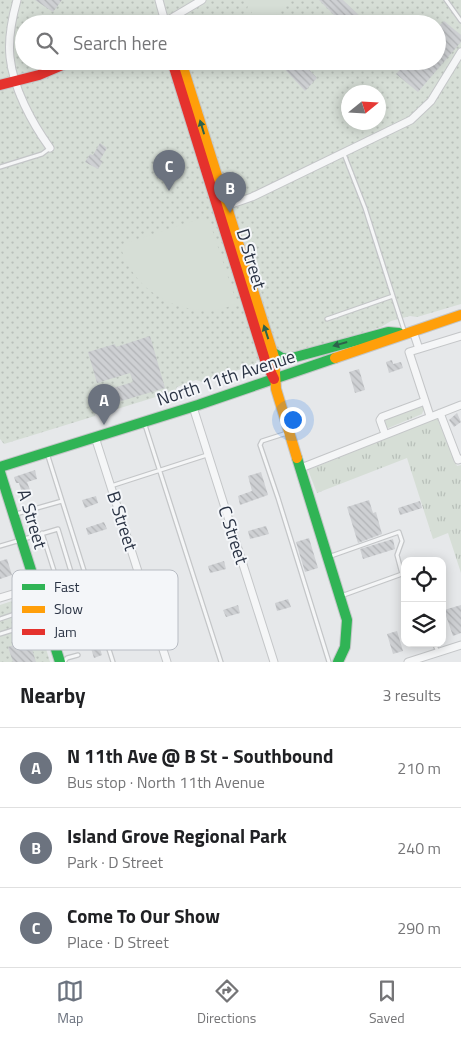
<!DOCTYPE html>
<meta charset="utf-8">
<style>
body{margin:0;font-family:"Titillium Web",sans-serif;background:#f6f6f6;color:#202124}
.controls{position:absolute;right:15px;bottom:15px;display:grid;overflow:hidden;border-radius:10px;box-shadow:0 2px 12px #0003}
.controls button{width:45px;height:45px;display:grid;place-items:center;padding:0;border:0;border-bottom:1px solid #e0e0e0;background:#fff;color:#202124;font:25px sans-serif}
.compass{position:absolute;left:341px;top:85px;width:45px;height:45px;border-radius:50%;background:#fff;box-shadow:0 2px 12px #0003;rotate:72deg}
.you{position:absolute;left:292px;top:419px;width:18px;height:18px;margin:-12px;border:4px solid #fff;border-radius:50%;background:#1a73e8;box-shadow:0 0 0 8px #1a73e833}
.badge{display:grid;place-items:center;width:32px;height:32px;border-radius:50%;background:#6c737f;color:#fff;font-size:16px;font-weight:700}
.pin{position:absolute;translate:-50% -41px;filter:drop-shadow(0 1px 2px #0008)}
.pin::after{content:'';position:absolute;top:26px;width:18px;height:15px;background:inherit;clip-path:polygon(0 0,100% 0,50% 100%)}
.list{margin:0;padding:0;list-style:none}
h2{display:flex;justify-content:space-between;align-items:center;height:65px;margin:0;padding:0 20px;font-size:21px}
h2 small{font-size:16px;font-weight:400;color:#757577}
.list li{display:grid;grid-template-columns:32px 1fr auto;gap:15px;align-items:center;box-sizing:border-box;height:80px;padding:0 20px;border-top:1px solid #e0e0e0}
.list b{display:block;font-size:19px;white-space:nowrap}
.list p{margin:0;font-size:16px;white-space:nowrap;color:#757577}
.list em{font-size:16px;font-style:normal;color:#757577}
.icon{flex:none;width:28px;height:28px;fill:none;stroke:currentColor;stroke-width:2;stroke-linecap:round;stroke-linejoin:round}
.map{position:relative;flex:none;width:461px;height:662px;overflow:hidden}
.search{position:absolute;background:#fff;box-shadow:0 2px 12px #0003;left:15px;right:15px;top:15px;height:55px;display:flex;align-items:center;gap:12px;box-sizing:border-box;padding:0 18px;border-radius:28px;color:#757577;font-size:19px}
.sheet{height:305px;background:#fff}
nav{display:flex;justify-content:space-around;align-items:center;box-sizing:border-box;height:70px;border-top:1px solid #e0e0e0;background:#fff;font-size:14px;color:#757577}
nav a{display:grid;justify-items:center;gap:2px}
nav .on{color:#6c737f}
.map>svg:first-child{display:block}
</style>
<div class="map">
<svg width="461" height="662" viewBox="0 0 461 662">
<defs>
<pattern id="grass-tufts" width="24" height="20" patternUnits="userSpaceOnUse" patternTransform="scale(1.25)"><rect width="24" height="20" fill="#d6ded6"/><path d="M3 7l-1-3M5 7V3M7 7l1-3M15 17l-1-3M17 17v-4M19 17l1-3" fill="none" stroke="#b8bfb9"/></pattern>
<pattern id="park-dots" width="8" height="8" patternUnits="userSpaceOnUse" patternTransform="scale(1.25)"><rect width="8" height="8" fill="#d6ded6"/><path d="M2 2h.1M6 6h.1" fill="none" stroke="#b8bfb9" stroke-width="1.8" stroke-linecap="round"/></pattern>
<pattern id="building-back-hatch" width="6" height="6" patternUnits="userSpaceOnUse" patternTransform="scale(1.25)"><rect width="6" height="6" fill="#ced0d3"/><path d="M-1 5l2 2M0 0l6 6M5-1l2 2" fill="none" stroke="#b1b3b6"/></pattern>
</defs>
<rect width="100%" height="100%" fill="#e6e8ea"/>
<!-- grass -->
<path fill="url(#grass-tufts)" d="M421,405l3,4 -2,5 -36,15 -3,-10z
M437,418l20,48 4,-1v108l-13,-40 -15,6 -26,-81 -90,35 -9,-23z"/>
<!-- park -->
<path fill="url(#park-dots)" fill-rule="evenodd" d="M0,0h461v304l-44,13 -7,-1 -19,5 -10,6 -89,27h-7l-1,-2 -28,9 1,3 -55,18 -6,-2 -19,7 -2,4 -74,23 -1,-1 -5,1v2l-91,28 -4,-5zM24,24h413v37h-413zM348,92h30v30h-30z
M27,596l4,3 19,63h-50v-57z"/>
<!-- pitch -->
<path fill="#d6ded6" d="M250,0h40l-13,12 -4,12h-24l3,-12 -5,-3z
M202,218l7,2 28,84c-7,2 -15,5 -22,6 -36,3 -71,-15 -88,-47 -3,-5 -5,-12 -7,-18z"/>
<!-- building -->
<path fill="url(#building-back-hatch)" d="M35,0h27l-9,12z
M319,0h24l25,24h-25z
M444,21l17,14v7l-43,50 -22,-18 12,-13h29v-33z
M277,61h24l16,17 -12,13z
M100,143l7,5 -7,12 3,1 -5,8 -13,-7 5,-8 3,1z
M150,336l15,52 -57,17 -5,-14 30,-9 -3,-9 -33,10 -9,-31 27,-8 1,3z
M392,360l1,4 8,-2 2,6 -14,5 -3,-11z
M359,369l6,21 -10,3 -6,-21z
M457,413l4,9 -7,5 -5,-7z
M35,470l2,9 -10,3 3,8 -8,3 -3,-10h-3l-2,-6z
M261,472l7,23 -28,10 -2,-9 14,-5 -4,-15z
M96,496l2,7 -13,5 -3,-8z
M369,500l4,13 3,-1 6,22 -24,9 -11,-36z
M420,501l2,7 -22,7 -2,-7z
M104,522l3,7 -19,6 -2,-7z
M266,526l3,8 -19,5 -2,-8z
M309,538l9,30 -13,4 -9,-30z
M393,539l2,10 -32,10 -3,-10z
M7,559l5,16 -12,4v-18z
M224,561l2,8 -16,4 -2,-7z
M288,599l3,8 -14,4 -2,-8z
M238,605l2,8 -14,4 -3,-7z
M461,605v28l-8,3 -9,-26z
M397,631l6,20 -10,3 -6,-20z
M97,639l5,16 -8,3 -5,-16z
M29,640l7,22h-23l-5,-15z"/>
<g fill="none" stroke-linecap="round" stroke-linejoin="round">
<defs>
<path id="lane" d="M446,0l15,21
M344,154l21,54 28,88
M0,167l42,-13 8,-6
M327,319l66,-23 12,37
M145,425l76,237
M287,433l-25,8 -2,4 18,53 51,164
M47,453l46,146 -45,15
M111,486l96,-31
M16,514l46,-13
M42,533l15,47
M0,546l58,-17 14,46 -34,11
M331,556l68,-24 3,9 -5,14 5,19 -61,22
M93,599l20,63
M0,619l41,-14
M0,634l45,-14
M434,643l4,9
M64,662l3,-4 11,-3"/>
<path id="street" d="M17,0c-5,18 -9,38 -7,57 3,31 22,66 40,91
M159,0l6,22 37,-22
M223,207l29,-10 159,-77 20,-19 30,-49
M413,331l6,18
M193,407l81,255
M440,413l18,47 3,-1
M430,416l-21,-64 52,-16
M385,434l-5,-14 2,-3 43,-16
M95,437l72,225
M301,468l160,-63
M0,598l36,-11
M408,662l53,-17"/>
<path id="fast" d="M272,352l10,6 6,1 100,-27 11,1
M297,458l50,162 -2,27 -7,15
M0,467l198,-62 137,-47
M0,472l60,190"/>
<path id="slow" d="M162,24l3,-2
M181,61l93,296 2,32 21,69
M335,358l126,-43"/>
<path id="jam" d="M172,61l93,299 9,19
M0,85l39,-10 33,-14"/>
</defs>
<!-- lane casing -->
<use href="#lane" stroke="#c4c6c8" stroke-width="5.5"/>
<!-- street casing -->
<use href="#street" stroke="#c4c6c8" stroke-width="9"/>
<!-- fast casing -->
<use href="#fast" stroke="#c4c6c8" stroke-width="12"/>
<!-- slow casing -->
<use href="#slow" stroke="#c4c6c8" stroke-width="12"/>
<!-- jam casing -->
<use href="#jam" stroke="#c4c6c8" stroke-width="12"/>
<!-- lane -->
<use href="#lane" stroke="#f5f6f7" stroke-width="3"/>
<!-- street -->
<use href="#street" stroke="#f5f6f7" stroke-width="7"/>
<!-- fast -->
<use href="#fast" stroke="#30b455" stroke-width="10"/>
<!-- slow -->
<use href="#slow" stroke="#ff9f0a" stroke-width="10"/>
<!-- jam -->
<use href="#jam" stroke="#e5322d" stroke-width="10"/>
</g>
<!-- one-way arrows -->
<defs><path id="oneway-solid" d="M-6-.8H1V-3.2L6.5 0L1 3.2V.8H-6Z" transform="scale(1.25)"/></defs>
<g fill="#2d614b">
<use href="#oneway-solid" transform="translate(202 127) rotate(-107)"/>
<use href="#oneway-solid" transform="translate(266 332) rotate(-108)"/>
<use href="#oneway-solid" transform="translate(340 344) rotate(164)"/>
</g>
<g text-anchor="middle" stroke-width="4" stroke-linejoin="round" paint-order="stroke">
<!-- street labels -->
<g font-size="18" fill="#2b3445" stroke="#f4f6f9">
<text transform="translate(251 259) rotate(73)" y="6">D Street</text>
<text transform="translate(226 378) rotate(-18)" y="6">North 11th Avenue</text>
<text transform="translate(32 519) rotate(73)" y="6">A Street</text>
<text transform="translate(122 521) rotate(72)" y="6">B Street</text>
<text transform="translate(233 535) rotate(72)" y="6">C Street</text>
</g>
</g>
<!-- legend -->
<rect x="12" y="570" width="166" height="80" rx="8" fill="#f4f6f9" stroke="#b8bcc3" stroke-width="1"/>
<rect x="22" y="584" width="23" height="6" fill="#30b455"/>
<rect x="22" y="606" width="23" height="7" fill="#ff9f0a"/>
<rect x="22" y="629" width="23" height="6" fill="#e5322d"/>
<g font-size="14" fill="#2b3445">
<text x="54" y="592">Fast</text>
<text x="54" y="614">Slow</text>
<text x="54" y="637">Jam</text>
</g>
</svg>
<div class="controls">
<button><svg class="icon" aria-label="locate" viewBox="0 0 24 24"><circle cx="12" cy="12" r="6"/><path d="M12 2v4M12 18v4M2 12h4M18 12h4"/></svg></button>
<button><svg class="icon" aria-label="layers" viewBox="0 0 24 24"><path d="M12 4l9 5-9 5-9-5zM3 14l9 5 9-5"/></svg></button>
</div>
<svg class="compass" viewBox="-18 -18 36 36"><path d="M0-13l5 13h-10z" fill="#e53935"/><path d="M0 13l5-13h-10z" fill="#757577"/></svg>
<div class="you"></div>
<div class="pin badge" style="left:104px;top:425px">A</div>
<div class="pin badge" style="left:230px;top:213px">B</div>
<div class="pin badge" style="left:169px;top:191px">C</div>
<div class="search"><svg class="icon" aria-label="search" viewBox="0 0 24 24"><circle cx="10" cy="10" r="6"/><path d="M15 15l6 6"/></svg>Search here</div>
</div>
<section class="sheet">
<h2>Nearby<small>3 results</small></h2>
<ul class="list">
<li><span class="badge">A</span><div><b>N 11th Ave @ B St - Southbound</b><p>Bus stop · North 11th Avenue</p></div><em>210 m</em></li>
<li><span class="badge">B</span><div><b>Island Grove Regional Park</b><p>Park · D Street</p></div><em>240 m</em></li>
<li><span class="badge">C</span><div><b>Come To Our Show</b><p>Place · D Street</p></div><em>290 m</em></li>
</ul>
</section>
<nav>
<a class="on"><svg class="icon" aria-label="map" viewBox="0 0 24 24"><path d="M3 6l6-2 6 2 6-2v14l-6 2-6-2-6 2zM9 4v14M15 6v14"/></svg>Map</a>
<a><svg class="icon" aria-label="directions" viewBox="0 0 24 24"><path d="M12 3l9 9-9 9-9-9zM9 14v-3h6M13 9l2 2-2 2"/></svg>Directions</a>
<a><svg class="icon" aria-label="saved" viewBox="0 0 24 24"><path d="M7 4h10v16l-5-4-5 4z"/></svg>Saved</a>
</nav>
